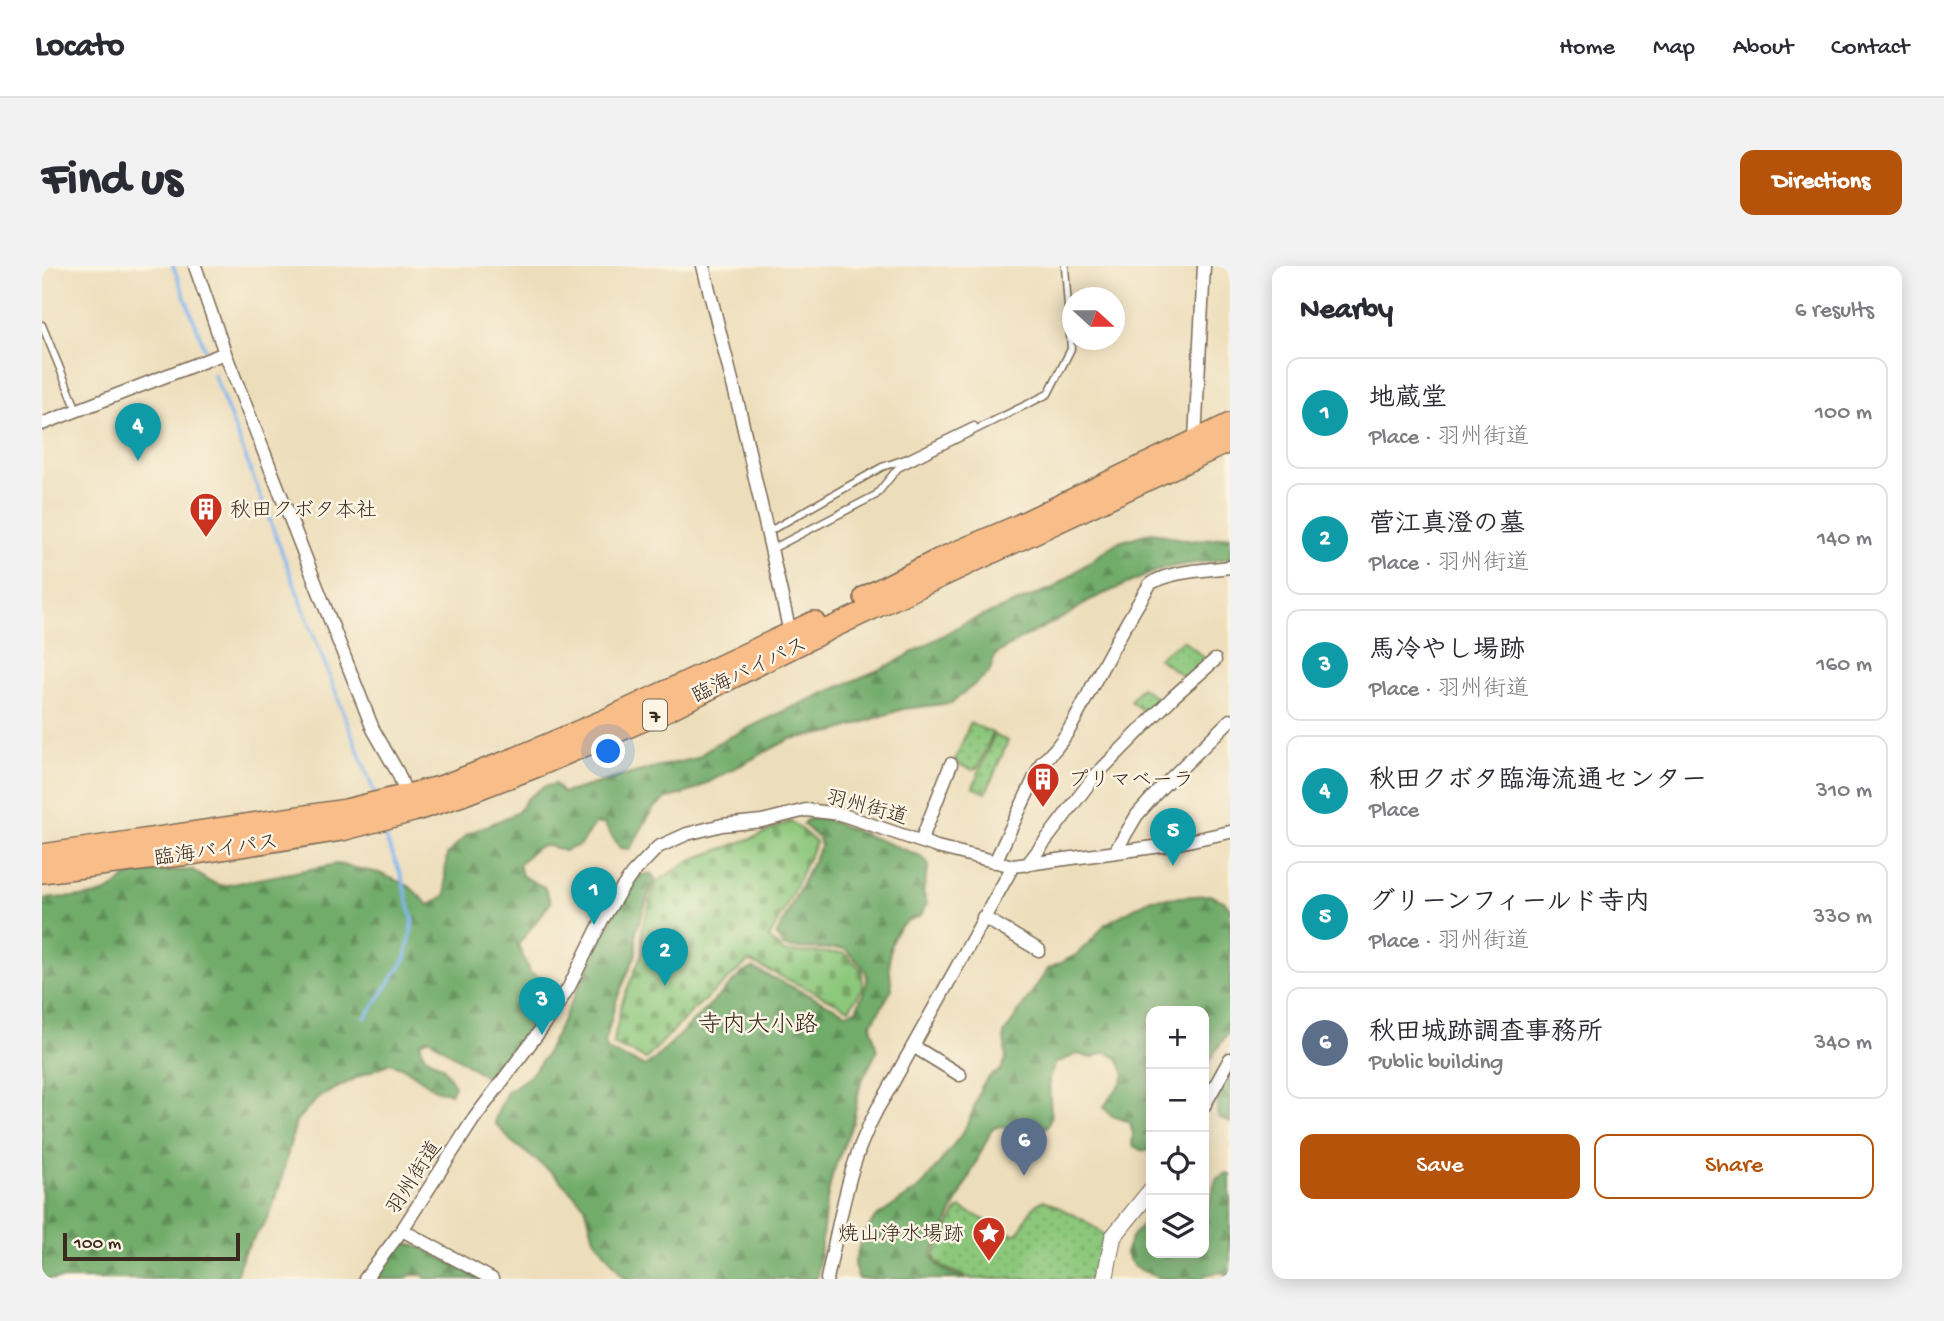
<!DOCTYPE html>
<meta charset="utf-8">
<style>
body{margin:0;font-family:"Gochi Hand","Klee One",sans-serif;background:#f2f2f3;color:#2b2b33}
.controls{position:absolute;right:21px;bottom:21px;display:grid;overflow:hidden;border-radius:14px;box-shadow:0 4px 18px #0003}
.controls button{width:63px;height:63px;display:grid;place-items:center;padding:0;border:0;border-bottom:2px solid #e1e1e2;background:#fff;color:#2b2b33;font:35px sans-serif}
.compass{position:absolute;left:1020px;top:21px;width:63px;height:63px;border-radius:50%;background:#fff;box-shadow:0 4px 18px #0003;rotate:111deg}
.scale{position:absolute;left:21px;bottom:18px;width:177px;box-sizing:border-box;padding-left:7px;border:4px solid #3b2a1e;border-top:0;font-size:19px;line-height:24px;white-space:nowrap;color:#3b2a1e;-webkit-text-stroke:5px #fcf5e5;paint-order:stroke}
.you{position:absolute;left:567px;top:486px;width:24px;height:24px;margin:-18px;border:5px solid #fff;border-radius:50%;background:#1a73e8;box-shadow:0 0 0 10px #1a73e833}
.badge{display:grid;place-items:center;width:46px;height:46px;border-radius:50%;background:#b45309;color:#fff;font-size:23px;font-weight:700}
.pin{position:absolute;translate:-50% -58px;filter:drop-shadow(0 2px 4px #0008)}
.pin::after{content:'';position:absolute;top:37px;width:24px;height:21px;background:inherit;clip-path:polygon(0 0,100% 0,50% 100%)}
.list{margin:0;padding:0;list-style:none}
h2{display:flex;justify-content:space-between;align-items:center;height:91px;margin:0;padding:0 28px;font-size:30px}
h2 small{font-size:23px;font-weight:400;color:#7c7c81}
.list li{display:grid;grid-template-columns:46px 1fr auto;gap:21px;align-items:center;box-sizing:border-box;height:112px;margin:0 14px 14px;padding:0 14px;border:2px solid #e1e1e2;border-radius:14px}
.list b{display:block;font-size:26px;white-space:nowrap}
.list p{margin:0;font-size:23px;white-space:nowrap;color:#7c7c81}
.list em{font-size:23px;font-style:normal;color:#7c7c81}
.actions{display:flex;gap:14px;padding:21px 28px}
.actions a{flex:1;padding:16px 0;border:2px solid #b45309;border-radius:14px;text-align:center;font-size:24px;color:#b45309}
.actions .main{background:#b45309;color:#fff}
.icon{flex:none;width:38px;height:38px;fill:none;stroke:currentColor;stroke-width:2;stroke-linecap:round;stroke-linejoin:round}
.map{position:relative;flex:none;width:1188px;height:1013px;overflow:hidden;border-radius:14px}
header{display:flex;align-items:center;gap:42px;box-sizing:border-box;height:98px;padding:0 35px;background:#fff;border-bottom:2px solid #e1e1e2}
header strong{font-size:33px}
nav{display:flex;gap:38px;margin-inline-start:auto;font-size:24px}
.intro{display:flex;align-items:center;justify-content:space-between;box-sizing:border-box;height:168px;padding:0 42px}
h1{margin:0;font-size:49px}
.button{padding:18px 32px;border-radius:14px;background:#b45309;color:#fff;font-size:24px;font-weight:700}
main{display:flex;gap:42px;padding:0 42px}
aside{flex:1;background:#fff;border-radius:14px;box-shadow:0 4px 18px #0003}
.map>svg:first-child{display:block}
</style>
<header>
<strong>Locato</strong>
<nav><a>Home</a><a>Map</a><a>About</a><a>Contact</a></nav>
</header>
<div class="intro"><h1>Find us</h1><a class="button">Directions</a></div>
<main>
<div class="map">
<svg width="1188" height="1013" viewBox="0 0 1188 1013">
<defs>
<pattern id="grass-dots" width="8" height="8" patternUnits="userSpaceOnUse" patternTransform="scale(1.75)"><rect width="8" height="8" fill="#8cc77b"/><path d="M2 2h.1M6 6h.1" fill="none" stroke="#74a264" stroke-width="1.8" stroke-linecap="round"/></pattern>
<pattern id="forest-firs" width="22" height="20" patternUnits="userSpaceOnUse" patternTransform="scale(1.75)"><rect width="22" height="20" fill="#71ac6b"/><path d="M5 1l3.5 6h-7zM16 11l3.5 6h-7z" fill="#5e8c57"/></pattern>
<pattern id="cemetery-stones" width="16" height="16" patternUnits="userSpaceOnUse" patternTransform="scale(1.75)"><rect width="16" height="16" fill="#8cc77b"/><path d="M2 7V4a2 2 0 0 1 4 0v3zM10 15v-3a2 2 0 0 1 4 0v3z" fill="#74a264"/></pattern>
</defs>
<rect width="100%" height="100%" fill="#fcf5e5"/>
<filter id="ink" filterUnits="userSpaceOnUse"><feTurbulence type="fractalNoise" baseFrequency=".0143" numOctaves="2"/><feDisplacementMap in="SourceGraphic" scale="14" xChannelSelector="R" yChannelSelector="G"/><feConvolveMatrix kernelMatrix="1 2 1 2 8 2 1 2 1" color-interpolation-filters="sRGB"/></filter>
<filter id="wash" filterUnits="userSpaceOnUse"><feTurbulence type="fractalNoise" baseFrequency=".00686" numOctaves="4" result="noise"/><feDisplacementMap in="SourceGraphic" scale="28" xChannelSelector="R" yChannelSelector="G"/><feGaussianBlur stdDeviation="1.57" result="paint"/><feColorMatrix in="noise" values="0 0 0 0 0 0 0 0 0 0 0 0 0 0 0 0 0 1.4 0 .05"/><feComposite in="paint" operator="in"/></filter>
<g filter="url(#wash)">
<rect width="100%" height="100%" fill="#eddebb"/>
<!-- grass -->
<path fill="url(#grass-dots)" stroke="#64784c" stroke-width="2" d="M1141,374l25,21 -16,16 -7,1 -27,-20z
M1099,421l23,16 -13,14 -21,-16z
M928,457l23,10 -15,34 -5,3 -19,-7z
M952,469l14,6 -22,52 -13,-6z
M1002,934l40,20 23,17 -9,42h-126l-30,-12 -7,-8v-5l22,-44 4,-2 51,26 7,-1c6,-13 11,-27 25,-33z"/>
<!-- forest -->
<path fill="url(#forest-firs)" stroke="#566b44" stroke-width="2" d="M1110,266l39,9 39,-5v22l-67,10 -73,32 -22,15 -48,24 -25,16 -6,18 -38,30 -48,6 -69,23 -44,7 -98,52 -26,8 -13,10 -23,40 -10,-1 -16,-24h-9l-15,21 -16,6c-25,-10 -27,-5 -45,13l3,12 22,11 7,15 -33,43 12,28 24,10 4,7 -64,86 -8,1 -58,-39 -8,5 4,12 19,12 12,19 -5,7 -12,-2 -32,-22 -16,-6 -28,12 -43,22 -23,24 -16,64 -12,33 -24,34 -9,27h-193v-379c21,-6 44,1 64,-8 10,-4 16,-14 27,-18 16,-4 43,-3 60,-4l13,10 16,6 115,-22 42,9 30,13 20,19 17,-10 -1,-20 2,-20 20,-21 50,-21 10,-14 16,-12 12,-3 8,9 89,-25 45,-10 16,-13 73,-35 106,-46 71,-40 90,-36 63,-45z
M780,552l99,38 8,8 -6,28 4,11 -6,12c-4,3 -11,4 -15,7 -22,15 -17,45 -14,67l-21,36 6,26 -17,33 -7,38 -21,53 -6,29 -9,75h-192l-31,-41 -9,-32 -30,-31 -44,-34 -16,-18 1,-7 11,-24 23,-16 15,-20 81,-166 14,-14 10,-3 5,5 -19,53v23l-20,47 -11,42 2,7 37,16 11,-7 87,-86 11,-5 93,45 10,-3c15,-36 18,-33 -11,-61l-57,-1 -5,-2 -7,-10 45,-91 -3,-7 -15,-14 3,-4z
M1167,629l15,6 6,7v122l-26,38v-57h-53v140l-10,-1 -9,-5 1,-11 -3,-12 -18,-6 -8,-8c6,-14 16,-19 21,-34l-7,-16 -12,-6 -15,6 -13,-4 -23,9 -6,16 2,39 -4,9 -20,8 -27,-9 -8,3 -60,125c2,16 21,19 34,25h-107l-5,-14 7,-26 14,-21 46,-31 43,-56 9,-20 8,-24 9,-11 10,-5 6,-12 -2,-25 44,-65 28,-14 18,-17 11,-14 46,-25z
M1188,807v49l-12,-5c-3,-18 3,-28 12,-44z
M1184,907l4,1v102l-10,-4 -15,3 -3,4 -42,-1 -26,-11 -9,-14 7,-17 19,-21v38h53v-42l4,-3 8,-29z
M361,976l21,7 57,30h-55l-3,-4h-12l-7,4h-32l21,-30z"/>
<!-- cemetery -->
<path fill="url(#cemetery-stones)" stroke="#64784c" stroke-width="2" d="M749,555l25,21 -27,58 -20,38 15,14 60,1 18,17 1,18 -14,21 -100,-48 -57,50 -46,48 -33,-15 9,-42 21,-51 -1,-22 14,-47 35,-22 67,-24z"/>
<g fill="none" stroke-linecap="round" stroke-linejoin="round">
<!-- stream -->
<path stroke="#80b5ee" stroke-width="3.5" d="M131,0l32,83
M172,109l160,417
M323,752l41,-60 7,-37 -12,-46 -17,-41"/>
</g>
</g>
<g filter="url(#ink)">
<g fill="none" stroke-linecap="round" stroke-linejoin="round">
<defs>
<path id="service" d="M0,59l35,85
M726,266l114,-65 26,-9 66,-32
M730,283l104,-54 22,-27 150,-74 23,-45 -6,-83"/>
<path id="minor" d="M153,0l30,87 148,376 25,44 11,28
M661,0l37,146 51,225
M0,158l183,-71
M1153,173l9,-173
M879,575l30,-77
M1073,586l22,-37 23,-26 70,-69
M953,596l47,-100c25,-20 39,-55 54,-83 17,-32 35,-64 54,-95 18,-13 58,-14 80,-17
M985,599l67,-88 80,-81 41,-36
M941,651l56,33
M871,780l47,29
M1162,840l26,-47
M360,964l90,49
M323,1013l37,-49 71,-110 75,-100 21,-33 33,-67 18,-29 12,-17 26,-27 29,-13 35,-9 40,-4 44,-11 34,4 97,33 76,19 156,-21 61,-13
M785,1013c15,-67 23,-130 61,-188l125,-225"/>
<path id="tertiary" d="M1063,1013l8,-42 38,-47"/>
<path id="trunk" d="M823,331l73,-37 75,-32 217,-104
M0,589l304,-45 94,-23 76,-29 87,-37 211,-99
M0,606l155,-19 145,-23 71,-19 49,-16 73,-28 132,-57 164,-82 399,-187"/>
</defs>
<!-- service casing -->
<use href="#service" stroke="#796955" stroke-width="9"/>
<!-- minor casing -->
<use href="#minor" stroke="#796955" stroke-width="15"/>
<!-- tertiary casing -->
<use href="#tertiary" stroke="#796955" stroke-width="18"/>
<!-- trunk casing -->
<use href="#trunk" stroke="#796955" stroke-width="24"/>
<!-- service -->
<use href="#service" stroke="#fff" stroke-width="6"/>
<!-- minor -->
<use href="#minor" stroke="#fff" stroke-width="12"/>
<!-- tertiary -->
<use href="#tertiary" stroke="#fff" stroke-width="16"/>
<!-- trunk -->
<use href="#trunk" stroke="#f8bd88" stroke-width="21"/>
</g>
</g>
<!-- icons -->
<defs>
<symbol id="building-pin" viewBox="-11 -11 22 30"><path d="M0 17L-7.5 6A9.5 9.5 0 1 1 7.5 6Z" fill="#c8321e" stroke="#fcf5e5"/><path d="M-4-6H4V6H1V3H-1V6H-4ZM-2.5-4.3h1.7v1.8h-1.7ZM.8-4.3h1.7v1.8H.8ZM-2.5-1h1.7V.8h-1.7ZM.8-1h1.7V.8H.8Z" fill="#fff"/></symbol>
<symbol id="sight-pin" viewBox="-11 -11 22 30"><path d="M0 17L-7.5 6A9.5 9.5 0 1 1 7.5 6Z" fill="#c8321e" stroke="#fcf5e5"/><path d="M0-6L1.8-2.2L6-1.7L2.9 1.2L3.7 5.4L0 3.3L-3.7 5.4L-2.9 1.2L-6-1.7L-1.8-2.2Z" fill="#fff"/></symbol>
</defs>
<g fill-rule="evenodd">
<use href="#building-pin" x="145" y="224" width="38" height="52"/>
<use href="#building-pin" x="982" y="494" width="38" height="52"/>
<use href="#sight-pin" x="928" y="948" width="38" height="52"/>
</g>
<g text-anchor="middle" stroke-width="5" stroke-linejoin="round" paint-order="stroke">
<!-- shield labels -->
<rect fill="#fcf5e5" stroke="#75675a" stroke-width="2" x="601" y="433.5" width="24" height="31" rx="5"/>
<g font-size="19" font-weight="bold" fill="#3b2a1e">
<text x="613" y="456">7</text>
</g>
<!-- poi labels -->
<g font-size="21" fill="#3b2a1e" stroke="#fcf5e5" text-anchor="start">
<text x="188" y="250">秋田クボタ本社</text>
<text x="1026" y="520">プリマベーラ</text>
<text x="922" y="974" text-anchor="end">焼山浄水場跡</text>
</g>
<!-- street labels -->
<g font-size="21" fill="#3b2a1e" stroke="#fcf5e5">
<text transform="translate(707 403) rotate(-26)" y="7">臨海バイパス</text>
<text transform="translate(825 540) rotate(15)" y="7">羽州街道</text>
<text transform="translate(174 583) rotate(-8)" y="7">臨海バイパス</text>
<text transform="translate(371 911) rotate(-57)" y="7">羽州街道</text>
</g>
<!-- quarter labels -->
<g font-size="24" fill="#3b2a1e" stroke="#fcf5e5">
<text x="716" y="765">寺内大小路</text>
</g>
</g>
</svg>
<div class="controls">
<button>+</button>
<button>−</button>
<button><svg class="icon" aria-label="locate" viewBox="0 0 24 24"><circle cx="12" cy="12" r="6"/><path d="M12 2v4M12 18v4M2 12h4M18 12h4"/></svg></button>
<button><svg class="icon" aria-label="layers" viewBox="0 0 24 24"><path d="M12 4l9 5-9 5-9-5zM3 14l9 5 9-5"/></svg></button>
</div>
<svg class="compass" viewBox="-18 -18 36 36"><path d="M0-13l5 13h-10z" fill="#e53935"/><path d="M0 13l5-13h-10z" fill="#7c7c81"/></svg>
<div class="scale">100 m</div>
<div class="you"></div>
<div class="pin badge" style="left:552px;top:659px;background:#0f9aa8">1</div>
<div class="pin badge" style="left:623px;top:720px;background:#0f9aa8">2</div>
<div class="pin badge" style="left:500px;top:769px;background:#0f9aa8">3</div>
<div class="pin badge" style="left:96px;top:195px;background:#0f9aa8">4</div>
<div class="pin badge" style="left:1131px;top:600px;background:#0f9aa8">5</div>
<div class="pin badge" style="left:982px;top:910px;background:#5c6f8a">6</div>
</div>
<aside>
<h2>Nearby<small>6 results</small></h2>
<ul class="list">
<li><span class="badge" style="background:#0f9aa8">1</span><div><b>地蔵堂</b><p>Place · 羽州街道</p></div><em>100 m</em></li>
<li><span class="badge" style="background:#0f9aa8">2</span><div><b>菅江真澄の墓</b><p>Place · 羽州街道</p></div><em>140 m</em></li>
<li><span class="badge" style="background:#0f9aa8">3</span><div><b>馬冷やし場跡</b><p>Place · 羽州街道</p></div><em>160 m</em></li>
<li><span class="badge" style="background:#0f9aa8">4</span><div><b>秋田クボタ臨海流通センター</b><p>Place</p></div><em>310 m</em></li>
<li><span class="badge" style="background:#0f9aa8">5</span><div><b>グリーンフィールド寺内</b><p>Place · 羽州街道</p></div><em>330 m</em></li>
<li><span class="badge" style="background:#5c6f8a">6</span><div><b>秋田城跡調査事務所</b><p>Public building</p></div><em>340 m</em></li>
</ul>
<div class="actions"><a class="main">Save</a><a>Share</a></div>
</aside>
</main>
